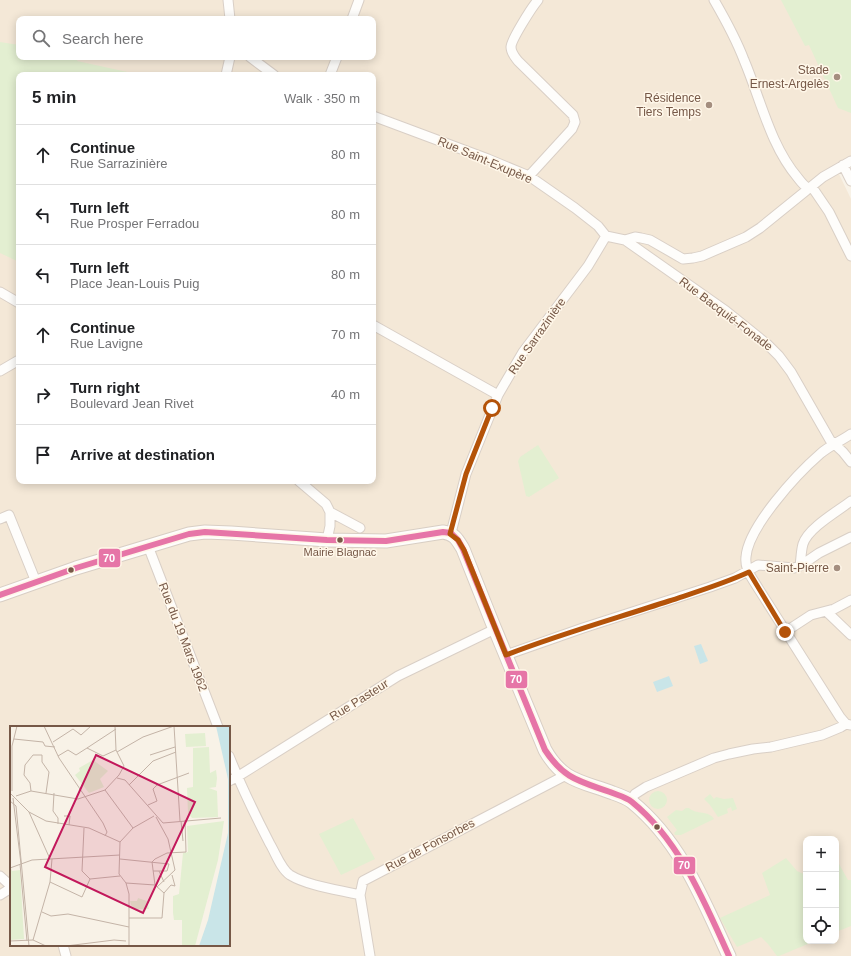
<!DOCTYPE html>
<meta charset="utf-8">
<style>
body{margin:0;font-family:Helvetica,sans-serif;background:#f6f6f6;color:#202124}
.controls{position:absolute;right:12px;bottom:12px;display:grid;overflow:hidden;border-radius:8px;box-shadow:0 2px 10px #0003}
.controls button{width:36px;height:36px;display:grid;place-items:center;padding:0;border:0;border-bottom:1px solid #e0e0e0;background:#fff;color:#202124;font:20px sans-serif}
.stop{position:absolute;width:12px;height:12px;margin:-9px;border:3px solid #b45309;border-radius:50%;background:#fff}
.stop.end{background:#b45309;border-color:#fff;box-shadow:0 1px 4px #0008}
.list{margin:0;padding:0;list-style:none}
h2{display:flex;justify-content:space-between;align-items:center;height:52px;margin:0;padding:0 16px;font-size:17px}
h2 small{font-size:13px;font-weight:400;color:#757577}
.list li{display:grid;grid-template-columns:26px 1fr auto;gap:12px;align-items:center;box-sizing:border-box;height:60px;padding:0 16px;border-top:1px solid #e0e0e0}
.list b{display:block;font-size:15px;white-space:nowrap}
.list p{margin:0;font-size:13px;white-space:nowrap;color:#757577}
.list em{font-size:13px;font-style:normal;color:#757577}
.icon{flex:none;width:22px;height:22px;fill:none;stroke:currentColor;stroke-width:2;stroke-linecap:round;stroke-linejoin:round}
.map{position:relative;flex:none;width:851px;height:956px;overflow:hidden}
.search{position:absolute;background:#fff;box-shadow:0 2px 10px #0003;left:16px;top:16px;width:360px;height:44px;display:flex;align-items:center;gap:10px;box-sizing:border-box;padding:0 14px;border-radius:8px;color:#757577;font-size:15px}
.panel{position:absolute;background:#fff;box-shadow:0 2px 10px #0003;left:16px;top:72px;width:360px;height:412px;border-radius:8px}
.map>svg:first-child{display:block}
</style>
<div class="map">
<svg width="851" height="956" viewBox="0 0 851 956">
<rect width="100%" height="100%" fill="#f8f2e7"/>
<!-- residential -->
<path fill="#f4e8d7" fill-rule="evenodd" d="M0,0h851v165l-13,7 13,27v757h-851zM19,19h354v38h-354zM19,75h354v406h-354zM11,727h218v218h-218zM806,839h30v102h-30z"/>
<!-- green -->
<path fill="#e3efd1" d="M781,0h70v113l-13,-5 -29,-63 -4,1z
M0,42l19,3v12h60l-2,4 55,12 -1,2h-112v187l-19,-9z
M538,445l21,33 -30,19 -3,-1 -8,-35 2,-4z
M649 800a9 9 0 1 1 18 0a9 9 0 1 1-18 0Z
M710,794l4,5 2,-2 8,2 9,-1 4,11 -5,2 -1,-4 -4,2 1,4 -10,4 -8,-12 -6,-6z
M686,808h3c7,7 20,2 25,11l-33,16h-6l-1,-2 3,-3 -10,-13 9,-7 6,1z
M353,818l22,41 -34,16 -22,-41z
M786,858l11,13 9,4v66h9l-36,15h-2l-9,-12 -7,-7 -24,10 -17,-29 50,-23 -8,-22z
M839,864l9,16h3v46l-15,6v-66z"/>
<!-- water -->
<path fill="#c9e5e8" d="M701,644l7,17 -8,3 -6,-18z
M669,676l4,10 -16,6 -4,-10z"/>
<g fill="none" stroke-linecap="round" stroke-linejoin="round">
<defs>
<path id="street" d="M228,0l2,19
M714,0c11,19 22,39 30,60 17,40 26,85 54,118 3,4 6,8 11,11
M352,19l7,-19
M250,57l24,18
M226,75l4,-18
M330,75l7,-18
M373,116l115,43 41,17 46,32 23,18 8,10
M843,165l8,16
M529,176l43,-47 3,-7 -2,-7 -55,-54c-3,-4 -7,-8 -7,-14 0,-7 21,-40 27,-47
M812,187l17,25 22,44
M606,236l19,4 10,-3 6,1 9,2 33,19 10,-1 9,-2 44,-19 14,-9 63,-51 28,-16
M625,240l101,71 41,33 12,12 12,16 39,68 13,12 8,10
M0,292l19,11
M373,325l125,70
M0,371l19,-11
M851,434c-10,7 -22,12 -31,20 -23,20 -72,73 -74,103 -1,8 3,17 7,23l87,137 6,7 5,1
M299,481l27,23 4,8v14l-3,14
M330,512l30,16
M0,519l9,-4 27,67
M451,533l15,-59 32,-79 25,-43 65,-86 18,-30
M148,546l70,181
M800,566c1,-7 1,-15 3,-22 5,-16 35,-33 48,-43
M827,612l24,23
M785,632l26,-17 23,-6 17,-9
M506,655l77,-27 127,-41 25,-9 23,-13 36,3 6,-2 19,-13 32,-16
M229,756c12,30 26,59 41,88 6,10 11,25 20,31 18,11 50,15 70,20
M229,781l8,-4 161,-101 97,-47
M630,801l5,-7 11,-7 68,-29 15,-4 24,-5 18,-2 51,-12 19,-8 5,-3
M0,876l11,10
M0,895l11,-7
M63,945l3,11
M370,956l-10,-61 3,-14 203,-106"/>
<path id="secondary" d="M0,595l76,-27 113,-34 16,-2 26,1 96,7 59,1 57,-9c12,2 14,7 20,17l29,73 53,128c18,32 37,31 68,43 6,2 14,5 19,9 49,40 71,98 97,154"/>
</defs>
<!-- street casing -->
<use href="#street" stroke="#d9cfc6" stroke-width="11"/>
<!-- secondary casing -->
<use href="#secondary" stroke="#d8cec4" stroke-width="15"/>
<!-- street -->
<use href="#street" stroke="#fefdfb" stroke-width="9"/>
<!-- secondary -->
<use href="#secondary" stroke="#fefdfb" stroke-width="13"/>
<defs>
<path id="bus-1" d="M451,533l7,7 5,9 82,201c19,29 34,31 65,42 7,3 16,5 22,10 48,39 72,99 97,154
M0,595l76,-27 113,-34 16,-2 122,8 59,1 57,-9 8,1"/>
</defs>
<!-- bus-1 casing -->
<use href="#bus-1" stroke="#fff7e9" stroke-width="9"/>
<!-- bus-1 -->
<use href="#bus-1" stroke="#e675a7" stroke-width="6"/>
</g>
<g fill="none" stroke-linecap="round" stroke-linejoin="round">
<!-- route -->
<path stroke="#b45309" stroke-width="5" d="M492,408l-26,66 -16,60 8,6 6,10 42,105c54,-21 108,-36 163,-54 27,-9 54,-17 80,-29l36,60"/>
</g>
<!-- markers -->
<g fill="#a48e7f" stroke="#fff7e9" stroke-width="1.5">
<circle cx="837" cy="77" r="4"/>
<circle cx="709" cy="105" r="4"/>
<circle cx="837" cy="568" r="4"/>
</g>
<g fill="#765847" stroke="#fff7e9" stroke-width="1.5">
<circle cx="340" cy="540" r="3.5"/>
<circle cx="71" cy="570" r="3.5"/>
<circle cx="657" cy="827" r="3.5"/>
</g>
<g text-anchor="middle" stroke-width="3" stroke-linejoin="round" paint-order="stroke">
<!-- bus labels -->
<g font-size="11" fill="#765847" stroke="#fff7e9">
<text x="340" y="556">Mairie Blagnac</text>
</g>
<!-- poi labels -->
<g font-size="12" fill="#765847" stroke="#fff7e9" text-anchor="end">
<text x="829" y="74">Stade<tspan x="829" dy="14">Ernest-Argelès</tspan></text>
<text x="701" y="102">Résidence<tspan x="701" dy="14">Tiers Temps</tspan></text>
<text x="829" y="572">Saint-Pierre</text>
</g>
<!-- street labels -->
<g font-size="12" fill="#765847" stroke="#fff7e9">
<text transform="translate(485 160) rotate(23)" y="4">Rue Saint-Exupère</text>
<text transform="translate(726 314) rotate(37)" y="4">Rue Bacquié-Fonade</text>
<text transform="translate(537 336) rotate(-55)" y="4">Rue Sarrazinière</text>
<text transform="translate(183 637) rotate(69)" y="4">Rue du 19 Mars 1962</text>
<text transform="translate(359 700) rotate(-32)" y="4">Rue Pasteur</text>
<text transform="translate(430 845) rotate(-28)" y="4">Rue de Fonsorbes</text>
</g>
</g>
<!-- overview -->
<g transform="translate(10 726)">
<rect width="220" height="220" fill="#f8f2e7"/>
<path d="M195,7l1,13 -20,1 -1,-13zM199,21l1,26 6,-3 1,8 -1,9 -7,1 8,3 1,26 -26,1 -4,-5 -1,-25 6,-1v-39zM83,34l15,11 -8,8 4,8 -15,6 -14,-18 5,-4 -1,-3zM214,95l-6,39 -23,86h-13v-26h-8l-1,-7v-17l6,-2 4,-41 5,-1 -1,-26zM1,142l1,3 8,-1 4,69 -14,1zM128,172l9,3 2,8h-14l-4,-4 -1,-4h7z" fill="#e3efd1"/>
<path d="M206,0h14v220h-31l9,-26 20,-87v-54z" fill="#c9e5e8"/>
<path fill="none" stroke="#c4b4a7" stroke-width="1" d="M34,0l15,32 44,65 4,9 -2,4M164,0l6,95M4,13l29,3 2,4 10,1M43,16l20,-13 8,6 10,-9M77,22l29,-19M107,26l26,-15 31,-11M140,29l25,-8M48,30l10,-6 8,5 11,-7 16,8 13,-6M107,52l8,2 38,43 58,-5M119,59l24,-24 23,-9M95,64l14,-15 5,-9 -8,-16 -1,-24M95,64l28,38M2,65v-45l5,-20M21,65l-1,-8 -6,-8 1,-10 8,-10h9v7l7,10 -3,21M44,67l-1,18 5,7v6M1,68l18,18 17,9 43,7 31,14 -1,32 7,9 3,11v52M6,70l15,-5 47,8 27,-9M3,72l8,66M0,75l6,5 13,140M138,79l9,-4 -4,-12 4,-4 32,-12M19,86l21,47M54,90h6l-1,9M146,91l12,22 7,31 -18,17M171,95l2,20M74,102l-2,43 8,8M110,116l13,-14 21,-12M110,133l49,5 -2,7h-14M142,136l3,-3 12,-6 19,-1 -1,-32M142,136l3,23 9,8M10,138l7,77M0,142l22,-8 88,-5M149,145l5,11M80,153l30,-3M40,156l32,15 8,-18M116,157l29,2M154,167l7,-8 4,1 -3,-11M32,186l9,4 17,-2 61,13M119,192h33l2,-25M23,214l17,-58 2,-23M23,214l13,6M0,215l23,-1M56,220l48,-6 12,1"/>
<path fill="#c2185b" fill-opacity="0.15" stroke="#c2185b" stroke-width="2" d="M86,29l99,47 -52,111 -98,-46z"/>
<rect width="220" height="220" fill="none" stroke="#765847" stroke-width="2"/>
</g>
<g stroke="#fff7e9" stroke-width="1.5">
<rect x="98" y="548" width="23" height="20" rx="4" fill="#e675a7"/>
<rect x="505" y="670" width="23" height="19" rx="4" fill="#e675a7"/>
<rect x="673" y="856" width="23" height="19" rx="4" fill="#e675a7"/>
</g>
<g font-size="11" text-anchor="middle" font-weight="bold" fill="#fff">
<text x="109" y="562">70</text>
<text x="516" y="683">70</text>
<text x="684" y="869">70</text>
</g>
</svg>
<div class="controls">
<button>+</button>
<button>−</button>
<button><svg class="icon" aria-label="locate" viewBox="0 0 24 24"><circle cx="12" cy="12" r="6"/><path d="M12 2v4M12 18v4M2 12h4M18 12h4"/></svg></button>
</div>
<div class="stop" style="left:492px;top:408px"></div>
<div class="stop end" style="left:785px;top:632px"></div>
<div class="search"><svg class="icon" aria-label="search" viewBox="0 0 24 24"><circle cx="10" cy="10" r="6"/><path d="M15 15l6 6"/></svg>Search here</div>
<section class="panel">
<h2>5 min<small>Walk · 350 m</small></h2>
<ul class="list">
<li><svg class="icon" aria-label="ahead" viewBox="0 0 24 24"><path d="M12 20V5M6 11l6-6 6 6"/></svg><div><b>Continue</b><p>Rue Sarrazinière</p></div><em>80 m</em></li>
<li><svg class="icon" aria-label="left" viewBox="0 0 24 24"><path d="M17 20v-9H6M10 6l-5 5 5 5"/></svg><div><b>Turn left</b><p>Rue Prosper Ferradou</p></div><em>80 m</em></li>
<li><svg class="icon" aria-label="left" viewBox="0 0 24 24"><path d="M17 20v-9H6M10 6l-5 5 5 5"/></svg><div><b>Turn left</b><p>Place Jean-Louis Puig</p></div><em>80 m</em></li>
<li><svg class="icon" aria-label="ahead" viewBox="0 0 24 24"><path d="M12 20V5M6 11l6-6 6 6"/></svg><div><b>Continue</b><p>Rue Lavigne</p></div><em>70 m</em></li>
<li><svg class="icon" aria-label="right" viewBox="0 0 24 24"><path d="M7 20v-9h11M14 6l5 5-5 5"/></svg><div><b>Turn right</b><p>Boulevard Jean Rivet</p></div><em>40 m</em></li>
<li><svg class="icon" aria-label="arrive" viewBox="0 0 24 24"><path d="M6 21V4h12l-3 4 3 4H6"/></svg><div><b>Arrive at destination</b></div></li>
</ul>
</section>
</div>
